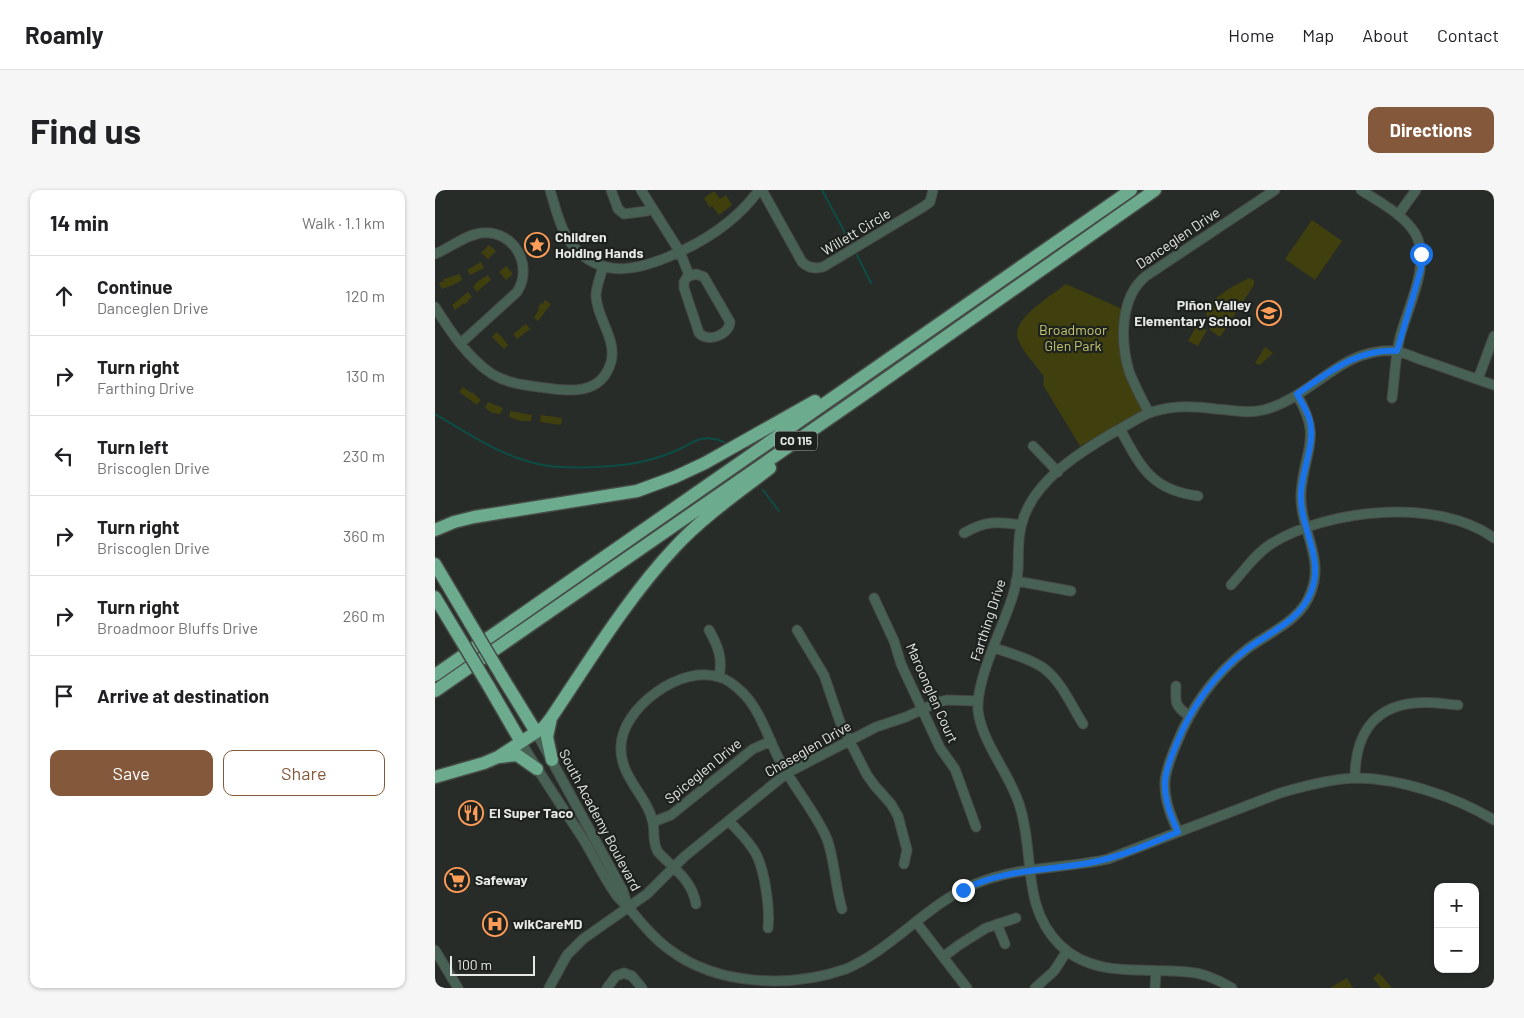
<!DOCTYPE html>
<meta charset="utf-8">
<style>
body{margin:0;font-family:Barlow,sans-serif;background:#f6f6f6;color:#202124}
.controls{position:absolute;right:15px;bottom:15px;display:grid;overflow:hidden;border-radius:10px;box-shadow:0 1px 4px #0004}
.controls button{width:45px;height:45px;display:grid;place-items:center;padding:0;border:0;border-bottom:1px solid #e0e0e0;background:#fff;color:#202124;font:25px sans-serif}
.scale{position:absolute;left:15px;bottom:12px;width:85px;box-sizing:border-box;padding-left:5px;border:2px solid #e6e9e6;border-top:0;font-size:14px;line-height:18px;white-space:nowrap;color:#e6e9e6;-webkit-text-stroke:4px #1e221e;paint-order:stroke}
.stop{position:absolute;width:15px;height:15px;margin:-11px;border:4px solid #1a73e8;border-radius:50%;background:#fff}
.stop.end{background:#1a73e8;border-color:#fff;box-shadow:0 1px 5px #0008}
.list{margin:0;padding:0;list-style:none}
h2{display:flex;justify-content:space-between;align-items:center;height:65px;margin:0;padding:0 20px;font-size:21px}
h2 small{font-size:16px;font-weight:400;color:#757577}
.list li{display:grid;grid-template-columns:32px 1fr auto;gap:15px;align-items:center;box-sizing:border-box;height:80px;padding:0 20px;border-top:1px solid #e0e0e0}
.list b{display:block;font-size:19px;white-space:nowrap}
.list p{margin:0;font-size:16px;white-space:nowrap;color:#757577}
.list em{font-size:16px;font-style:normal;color:#757577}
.actions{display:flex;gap:10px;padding:15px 20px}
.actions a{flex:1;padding:11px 0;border:1px solid #84583b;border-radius:10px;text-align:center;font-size:18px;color:#84583b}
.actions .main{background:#84583b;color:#fff}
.icon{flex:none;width:28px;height:28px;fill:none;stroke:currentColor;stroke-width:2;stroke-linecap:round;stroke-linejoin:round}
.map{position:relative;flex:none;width:1059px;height:798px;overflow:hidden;border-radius:10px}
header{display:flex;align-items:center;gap:30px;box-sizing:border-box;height:70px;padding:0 25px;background:#fff;border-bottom:1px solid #e0e0e0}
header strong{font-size:24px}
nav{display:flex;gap:28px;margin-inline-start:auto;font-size:18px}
.intro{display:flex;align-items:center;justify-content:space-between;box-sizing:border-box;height:120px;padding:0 30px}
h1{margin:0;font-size:35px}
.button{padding:12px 22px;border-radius:10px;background:#84583b;color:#fff;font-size:18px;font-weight:700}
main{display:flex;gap:30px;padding:0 30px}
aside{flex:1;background:#fff;border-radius:10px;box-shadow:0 1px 4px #0004}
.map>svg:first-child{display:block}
</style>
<header>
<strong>Roamly</strong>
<nav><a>Home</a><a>Map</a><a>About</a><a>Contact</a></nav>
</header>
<div class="intro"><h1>Find us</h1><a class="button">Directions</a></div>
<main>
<aside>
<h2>14 min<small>Walk · 1.1 km</small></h2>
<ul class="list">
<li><svg class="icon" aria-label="ahead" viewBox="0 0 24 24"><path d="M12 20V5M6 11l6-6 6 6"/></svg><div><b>Continue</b><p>Danceglen Drive</p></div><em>120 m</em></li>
<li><svg class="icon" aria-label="right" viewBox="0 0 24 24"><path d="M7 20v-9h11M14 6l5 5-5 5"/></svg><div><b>Turn right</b><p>Farthing Drive</p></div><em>130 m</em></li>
<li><svg class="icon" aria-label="left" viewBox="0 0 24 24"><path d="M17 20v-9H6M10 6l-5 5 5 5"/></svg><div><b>Turn left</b><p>Briscoglen Drive</p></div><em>230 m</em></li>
<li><svg class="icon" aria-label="right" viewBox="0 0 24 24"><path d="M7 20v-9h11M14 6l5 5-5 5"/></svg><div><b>Turn right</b><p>Briscoglen Drive</p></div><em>360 m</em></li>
<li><svg class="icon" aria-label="right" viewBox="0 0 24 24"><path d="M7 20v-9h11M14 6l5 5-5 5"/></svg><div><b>Turn right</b><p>Broadmoor Bluffs Drive</p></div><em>260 m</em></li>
<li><svg class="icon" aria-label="arrive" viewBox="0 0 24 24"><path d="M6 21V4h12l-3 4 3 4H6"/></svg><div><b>Arrive at destination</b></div></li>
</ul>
<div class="actions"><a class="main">Save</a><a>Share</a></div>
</aside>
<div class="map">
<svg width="1059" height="798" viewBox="0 0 1059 798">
<rect width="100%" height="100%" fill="#282c28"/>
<!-- green -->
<path fill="#403f0e" d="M279,1l6,8 6,-4 6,10 -13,10 -7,-9 -3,1 -5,-9z
M877,30l30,21 -27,39 -30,-21z
M54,55l7,6 -8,8 -7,-6z
M46,72l3,6 -14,7 -3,-5z
M71,76l7,8 -7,6 -7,-8z
M25,84l2,6 -9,5 -11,4 -3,-6 5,-2v-2z
M53,85l3,5 -14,12 -4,-5 4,-5z
M814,88l5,2v5l-34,52 -10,-7v-8l-4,-8 3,-11 21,-15z
M631,94l56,25 -2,29 22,70v4l-3,2 -59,32 -37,-61 1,-8c-7,-11 -22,-26 -26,-38 -8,-20 35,-44 48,-55z
M33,102l4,5 -4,3v2l-3,2 -1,-1 -9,7 -3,-5z
M110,110l6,4 -13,17 -4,-3 5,-9 -1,-1 3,-5 2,1z
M91,134l4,5 -13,10 -4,-5z
M762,135l10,5 -9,16 -10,-5z
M61,142l5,4 7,9 -4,4 -12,-12z
M830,157l8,6 -13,12 -5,-2z
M28,197l8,6 1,-1 9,8 -4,5 -18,-13z
M53,212l15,6 -3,6 -8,-1 -7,-5z
M75,221l22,4 -1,6h-10l-12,-4z
M106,225l21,3 -1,7 -21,-3z
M944,783l13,15h-11l-8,-10z
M912,788l6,10h-23z"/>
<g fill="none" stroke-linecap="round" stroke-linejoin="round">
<!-- stream -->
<path stroke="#0c4d45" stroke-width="2" d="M387,0l29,54
M422,65l14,28
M0,224c36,21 71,46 114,52 24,3 72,1 96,-5 13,-3 27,-8 39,-14 5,-3 12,-7 17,-8 8,-2 16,0 23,3
M328,300l16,21"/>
<defs>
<path id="minor" d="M115,0c7,23 12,48 31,64 27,23 58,15 87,3 36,-15 68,-35 91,-67
M176,0l7,19 6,5 23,-3 5,-3
M206,0l39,62 9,23
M327,0l40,72c6,6 13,7 21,5l100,-60 7,-5 3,-12
M926,0c18,12 42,24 54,43 17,30 -7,73 -15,104 -5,19 -5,41 -8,61
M963,25l18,-25
M0,64c15,-6 30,-19 46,-21 33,-4 53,33 36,59l-56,51
M261,84l8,3 26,45c-1,13 -22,21 -31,11l-15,-45v-6l3,-5z
M0,117c15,24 33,51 57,67 15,9 31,11 47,13 28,4 62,10 72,-25 6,-23 -14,-43 -15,-66 0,-10 5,-20 7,-30
M1043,189l16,-43
M714,223c-7,-14 -15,-28 -20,-42 -9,-31 -9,-74 17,-95l129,-86
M685,239c21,38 31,61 78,67
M598,256l25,26
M529,343c21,-12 33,-12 57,-8
M581,391l55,10
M796,395c12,-13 24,-31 40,-41 56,-35 166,-47 223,-6
M439,408l20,43 7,23 39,84 15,21 21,58
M274,440c9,16 14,28 10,47
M362,440l27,45 16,47 27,53 8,11 16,18 7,12 9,34 -3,14
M559,458c16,5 34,10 48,19 19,13 29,38 41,57
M741,496c-1,17 -1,20 13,30
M101,542l87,159 4,13
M86,552c19,32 39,62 59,92 13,20 23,43 37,62 3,4 7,7 11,11 13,15 25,31 42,43 48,36 121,38 176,19 48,-21 81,-65 129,-85 42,-18 89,-15 133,-25l172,-66c24,-7 50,-14 75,-15 45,0 101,19 139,42
M920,588c0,-40 16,-71 60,-75 14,-2 29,1 43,2
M294,631c9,10 21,21 27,33 9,17 14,55 12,74
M218,632l18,-7 82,-66 18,-8
M743,642c-7,-16 -14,-32 -13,-51 1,-12 6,-24 11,-36 15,-38 39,-71 71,-96 23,-17 54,-28 64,-57 14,-35 -12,-64 -10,-99 3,-44 22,-54 -4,-98
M261,714c-4,-24 -22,-35 -38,-52 -6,-10 -3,-19 -5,-29 -5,-27 -34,-46 -32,-77 1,-38 60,-82 98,-69 8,2 19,11 25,17 16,17 24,43 34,63 13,27 38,55 49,82 8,22 8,47 15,70
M481,732l51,66
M562,734l8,20
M0,760l23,38
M508,767l16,-12 27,-17 30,-10
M114,798l18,-33 16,-16 64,-45 37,-37 103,-84 89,-46 30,-10 32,-15 9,-2 31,1
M172,798l9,-12 8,-3 8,3 10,12
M600,798l19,-17 13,-20
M720,798l1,-17
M797,798c-13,-8 -29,-15 -44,-16 -44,-5 -93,7 -128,-27 -39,-38 -25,-91 -40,-138 -9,-32 -39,-65 -42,-97 -2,-29 22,-77 32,-106 4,-11 7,-22 8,-34 1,-16 -1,-32 4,-47 11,-42 58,-71 94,-92 12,-6 24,-15 36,-19 22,-7 42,-6 64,-3 16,1 31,5 47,1 26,-6 49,-26 71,-40 17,-12 39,-21 60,-19 10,1 19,6 28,9 24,8 48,17 72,25"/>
<path id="highway" d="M0,340l19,-8 20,-5 163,-26 38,-14 30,-14 110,-62
M0,374l35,59
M0,407l21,35
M0,485l696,-485
M66,485l35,57
M53,495l33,57
M0,501l428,-296 292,-205
M116,528l-4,19 5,23
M65,567l17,-2 20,14
M0,587l49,-14 14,-6 46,-30 7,-9c39,-58 77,-121 125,-172 28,-30 62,-53 94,-78"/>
</defs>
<!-- minor casing -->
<use href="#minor" stroke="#464a46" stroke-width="11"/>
<!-- highway casing -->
<use href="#highway" stroke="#464a46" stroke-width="15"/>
<!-- minor -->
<use href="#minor" stroke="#486155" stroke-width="9"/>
<!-- highway -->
<use href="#highway" stroke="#6cab8e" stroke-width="12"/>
<defs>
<path id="highway-bridge" d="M35,433l31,52
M21,442l32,53"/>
</defs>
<!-- highway-bridge casing -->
<use href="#highway-bridge" stroke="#464a46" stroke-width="15" stroke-linecap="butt"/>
<!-- highway-bridge -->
<use href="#highway-bridge" stroke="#6cab8e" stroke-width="12"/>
</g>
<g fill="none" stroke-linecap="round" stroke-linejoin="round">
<!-- route -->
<path stroke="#1a73e8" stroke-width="6" d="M528,700c41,-22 87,-19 131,-28 29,-6 57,-19 84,-30 -7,-16 -14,-32 -13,-51 1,-12 6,-24 11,-36 15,-38 39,-71 71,-96 23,-17 53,-28 64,-57 14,-35 -12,-64 -10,-99 1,-26 17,-53 7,-78 -3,-7 -7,-14 -11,-21 31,-21 61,-46 100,-43l24,-82v-15"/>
</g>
<!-- icons -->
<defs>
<symbol id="sight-ring" viewBox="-11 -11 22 22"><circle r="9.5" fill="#1e221e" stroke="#fe9c58" stroke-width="1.5"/><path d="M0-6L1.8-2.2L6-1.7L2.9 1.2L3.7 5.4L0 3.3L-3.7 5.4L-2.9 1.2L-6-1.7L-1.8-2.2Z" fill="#fe9c58"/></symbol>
<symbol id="school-ring" viewBox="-11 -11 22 22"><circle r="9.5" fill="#1e221e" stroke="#fe9c58" stroke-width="1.5"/><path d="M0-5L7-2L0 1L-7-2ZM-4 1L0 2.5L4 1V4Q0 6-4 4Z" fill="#fe9c58"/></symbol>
<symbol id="restaurant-ring" viewBox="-11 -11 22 22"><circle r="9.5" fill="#1e221e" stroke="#fe9c58" stroke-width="1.5"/><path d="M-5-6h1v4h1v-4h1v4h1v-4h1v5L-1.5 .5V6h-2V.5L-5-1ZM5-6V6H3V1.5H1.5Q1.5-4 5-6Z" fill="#fe9c58"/></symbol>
<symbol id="supermarket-ring" viewBox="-11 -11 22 22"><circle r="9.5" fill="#1e221e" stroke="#fe9c58" stroke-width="1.5"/><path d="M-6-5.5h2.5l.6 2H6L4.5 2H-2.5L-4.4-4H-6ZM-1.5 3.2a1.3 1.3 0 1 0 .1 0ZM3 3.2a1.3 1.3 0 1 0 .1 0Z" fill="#fe9c58"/></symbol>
<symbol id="hospital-ring" viewBox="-11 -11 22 22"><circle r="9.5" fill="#1e221e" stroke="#fe9c58" stroke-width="1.5"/><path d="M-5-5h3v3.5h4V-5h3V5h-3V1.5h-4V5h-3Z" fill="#fe9c58"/></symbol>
</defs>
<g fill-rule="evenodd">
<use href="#sight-ring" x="88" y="41" width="28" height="28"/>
<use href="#school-ring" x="820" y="109" width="28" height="28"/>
<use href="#restaurant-ring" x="22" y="609" width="28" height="28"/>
<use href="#supermarket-ring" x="8" y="676" width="28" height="28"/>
<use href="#hospital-ring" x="46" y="720" width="28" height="28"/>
</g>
<g text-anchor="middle" stroke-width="4.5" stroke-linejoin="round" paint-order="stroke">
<!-- shield labels -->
<rect fill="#1e221e" stroke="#aaadaa" stroke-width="1" x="340" y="241.5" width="42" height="19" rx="4"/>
<g font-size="12" font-weight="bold" fill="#e6e9e6">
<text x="361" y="255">CO 115</text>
</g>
<!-- street labels -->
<g font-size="14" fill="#e6e9e6" stroke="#1e221e">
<text transform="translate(421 42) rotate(-31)" y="5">Willett Circle</text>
<text transform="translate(743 48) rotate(-34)" y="5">Danceglen Drive</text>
<text transform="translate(553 430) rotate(-72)" y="5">Farthing Drive</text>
<text transform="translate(497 503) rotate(66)" y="5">Maroonglen Court</text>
<text transform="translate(373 559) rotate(-30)" y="5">Chaseglen Drive</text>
<text transform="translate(268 581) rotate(-39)" y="5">Spiceglen Drive</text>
<text transform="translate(165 630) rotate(62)" y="5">South Academy Boulevard</text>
</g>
<!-- poi labels -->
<g font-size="14" font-weight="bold" fill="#e6e9e6" stroke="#1e221e" text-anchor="start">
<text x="120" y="52">Children<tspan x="120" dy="16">Holding Hands</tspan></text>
<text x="816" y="120" text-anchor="end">Piñon Valley<tspan x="816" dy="16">Elementary School</tspan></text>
<text x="54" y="628">El Super Taco</text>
<text x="40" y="695">Safeway</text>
<text x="78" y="739">wikCareMD</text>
</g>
<!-- park labels -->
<g font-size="14" fill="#c7c771" stroke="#1e221e">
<text x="638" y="145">Broadmoor<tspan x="638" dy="16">Glen Park</tspan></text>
</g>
</g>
</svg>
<div class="controls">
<button>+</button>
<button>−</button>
</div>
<div class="scale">100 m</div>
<div class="stop" style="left:986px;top:64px"></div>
<div class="stop end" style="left:528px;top:700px"></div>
</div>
</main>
